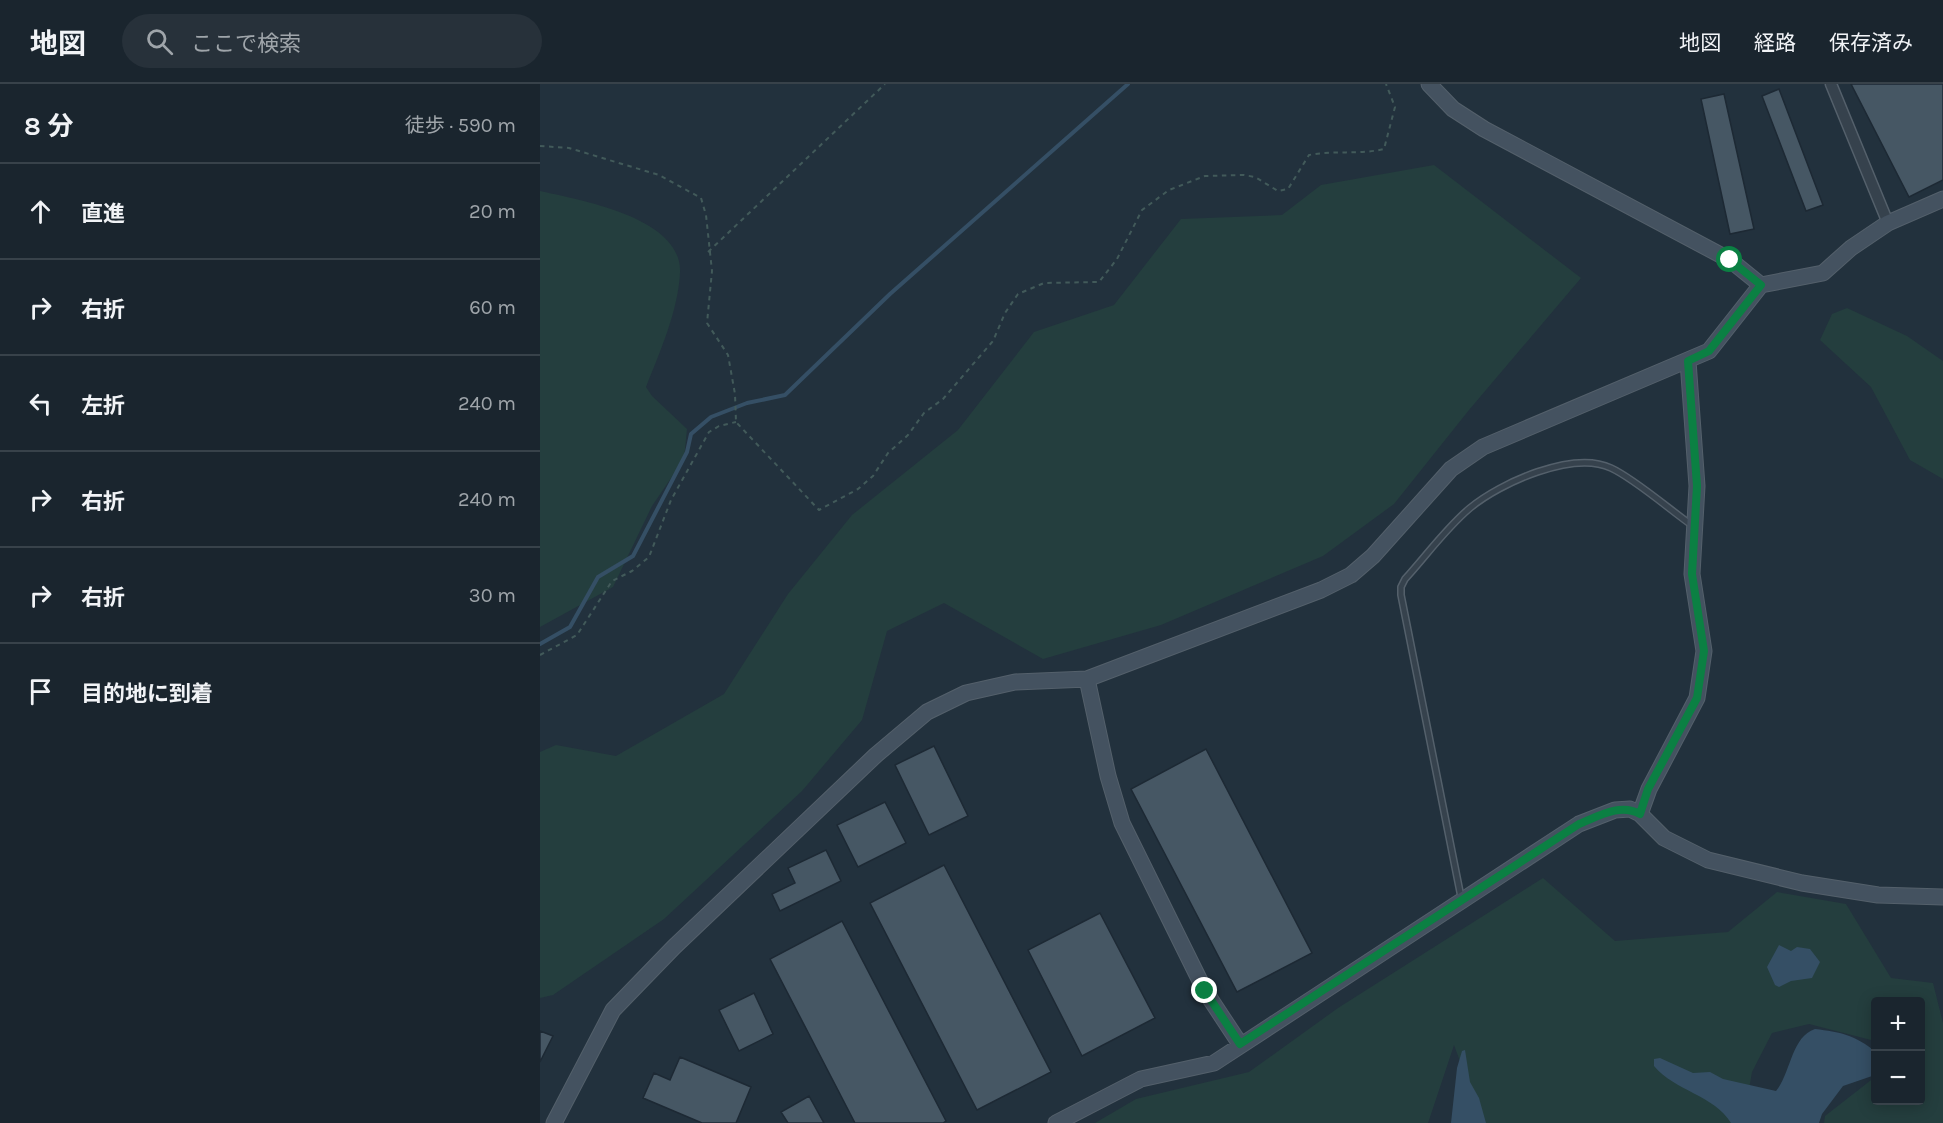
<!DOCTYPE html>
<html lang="ja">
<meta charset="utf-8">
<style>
body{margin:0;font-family:Karla,"Noto Sans JP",sans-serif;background:#27313a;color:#f1f3f6}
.controls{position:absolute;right:18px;bottom:18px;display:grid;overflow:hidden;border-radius:6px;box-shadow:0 3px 15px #0003}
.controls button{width:54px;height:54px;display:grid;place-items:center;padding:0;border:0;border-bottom:2px solid #38424a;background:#1a252e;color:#f1f3f6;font:30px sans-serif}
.stop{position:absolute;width:18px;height:18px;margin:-14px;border:4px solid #0b8043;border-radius:50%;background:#fff}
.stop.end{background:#0b8043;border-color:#fff;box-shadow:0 2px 6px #0008}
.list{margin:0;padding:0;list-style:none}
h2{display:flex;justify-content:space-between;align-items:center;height:78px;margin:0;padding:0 24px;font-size:26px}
h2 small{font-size:20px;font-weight:400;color:#9fa5aa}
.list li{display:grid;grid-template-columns:39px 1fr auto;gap:18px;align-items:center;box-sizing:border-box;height:96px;padding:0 24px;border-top:2px solid #38424a}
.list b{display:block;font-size:22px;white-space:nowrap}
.list em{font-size:20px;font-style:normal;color:#9fa5aa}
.icon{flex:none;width:33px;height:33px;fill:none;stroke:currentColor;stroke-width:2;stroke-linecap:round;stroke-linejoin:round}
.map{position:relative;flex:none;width:1403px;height:1039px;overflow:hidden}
header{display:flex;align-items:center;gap:36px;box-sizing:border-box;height:84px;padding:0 30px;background:#1a252e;border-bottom:2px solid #38424a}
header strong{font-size:28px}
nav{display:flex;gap:33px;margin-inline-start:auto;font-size:21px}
.search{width:420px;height:54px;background:#27313a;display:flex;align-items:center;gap:15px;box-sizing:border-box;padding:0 21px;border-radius:33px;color:#9fa5aa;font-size:22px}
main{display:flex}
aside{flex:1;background:#1a252e}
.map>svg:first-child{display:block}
</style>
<header>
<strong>地図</strong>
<div class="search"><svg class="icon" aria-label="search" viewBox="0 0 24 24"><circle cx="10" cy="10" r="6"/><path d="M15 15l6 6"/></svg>ここで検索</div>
<nav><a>地図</a><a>経路</a><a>保存済み</a></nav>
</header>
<main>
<aside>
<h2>8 分<small>徒歩 · 590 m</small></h2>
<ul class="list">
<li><svg class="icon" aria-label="ahead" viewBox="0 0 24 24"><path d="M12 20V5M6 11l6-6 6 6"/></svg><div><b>直進</b></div><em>20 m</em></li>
<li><svg class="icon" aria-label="right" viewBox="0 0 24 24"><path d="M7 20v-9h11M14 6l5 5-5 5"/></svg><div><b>右折</b></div><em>60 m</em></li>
<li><svg class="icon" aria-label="left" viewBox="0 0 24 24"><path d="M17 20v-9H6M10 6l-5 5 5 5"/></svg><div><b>左折</b></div><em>240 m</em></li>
<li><svg class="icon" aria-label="right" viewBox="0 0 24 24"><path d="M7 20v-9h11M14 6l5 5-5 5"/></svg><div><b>右折</b></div><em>240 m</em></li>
<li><svg class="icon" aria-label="right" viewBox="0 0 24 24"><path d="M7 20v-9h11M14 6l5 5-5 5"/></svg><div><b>右折</b></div><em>30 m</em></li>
<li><svg class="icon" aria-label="arrive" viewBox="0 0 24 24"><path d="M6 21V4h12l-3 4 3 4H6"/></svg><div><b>目的地に到着</b></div></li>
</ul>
</aside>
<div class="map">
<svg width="1403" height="1039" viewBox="0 0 1403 1039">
<rect width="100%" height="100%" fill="#22313d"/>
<!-- green -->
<path fill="#243e3e" d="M894,81l147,113 -112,132 -75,94 -71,52 -162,69 -118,34 -99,-56 -57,28 -25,89 -60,71 -138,128 -111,76 -13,3v-246l16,-7 60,11 108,-62 64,-100 64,-79 106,-85 76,-98 80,-27 67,-86 101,-4 39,-30z
M0,107c39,9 143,26 140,82 -2,38 -20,79 -34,114l6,9 35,33 -3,30 -32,47 -39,81 -73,40z
M1307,224l60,28 36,25v118l-33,-19 -39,-73 -51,-47 12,-26z
M1003,794l72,63 113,-9 49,-40 69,12 45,74 42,5 10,40v100h-119l1,-7 50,-39 1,23h44v-98h-44l-1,39 -66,-17 -37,9 -20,39 -9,51h-260l-29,-78 -26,78h-333l41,-24 113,-27 89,-64z"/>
<!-- water -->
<path fill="#354f65" d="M1239,861l12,6 6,-4 13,2 10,13 -8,16 -21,3 -12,6 -4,-2 -8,-18z
M1275,945c25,3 40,6 61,23l-1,23 -32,11 -21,28 -3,9h-88c-17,-28 -56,-32 -77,-57v-7l6,-1 33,15 17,-1 13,7 53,12c15,-18 15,-54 39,-62z
M925,966l5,32 9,16 7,25h-35l6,-55 5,-17z"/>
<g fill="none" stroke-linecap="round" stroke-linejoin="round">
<!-- stream -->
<path stroke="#354f65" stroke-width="4" d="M0,560l30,-17 28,-50 35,-21 54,-104 4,-18 20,-17 36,-14 38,-8 105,-101 238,-210"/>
</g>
<!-- building -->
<path fill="#465764" stroke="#1d2934" stroke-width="1.5" d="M1311,0h92v96l-34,17z
M1239,5l44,116 -17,6 -44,-115z
M1184,10l30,135 -24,5 -29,-135z
M394,662l34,70 -39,19 -34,-70z
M666,665l106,204 -75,39 -106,-203z
M345,718l21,41 -48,24 -21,-42z
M286,766l15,31 -61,30 -8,-17 23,-11 -7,-15z
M404,781l107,207 -74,38 -107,-207z
M560,829l55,105 -73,38 -54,-106z
M302,837l104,200 -3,2h-88l-85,-164z
M214,909l19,41 -34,17 -20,-41z
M0,947l13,5 -13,26z
M140,973l71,30 -15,36h-34l-59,-25 11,-25 16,7z
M269,1012l15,27h-36l-7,-11z"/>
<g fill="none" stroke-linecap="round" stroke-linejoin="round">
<defs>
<path id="lane" d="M921,813l-60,-302v-8l4,-8c21,-23 41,-51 65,-71 30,-25 103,-58 141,-40 24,11 59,42 82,58"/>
<path id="street" d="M1291,0l57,139"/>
<path id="secondary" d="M889,0l24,25 31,20 246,131 31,25
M547,595l21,97 14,47 83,168 35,53
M1100,730l9,-25 48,-91 7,-47 -12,-77 5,-88 -9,-125
M14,1039l59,-113 61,-63 202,-192 51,-43 39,-19 49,-11 72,-3 234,-89 30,-15 22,-19 78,-87 32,-22 226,-96 52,-66 62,-12 28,-25 37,-25 55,-24
M516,1039l85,-44 73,-16 365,-239 36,-14 15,-1 10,5 24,24 44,22 94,23 76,12 65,2"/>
</defs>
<!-- lane casing -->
<use href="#lane" stroke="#54606b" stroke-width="8"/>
<!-- street casing -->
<use href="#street" stroke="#54606b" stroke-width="13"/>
<!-- secondary casing -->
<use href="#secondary" stroke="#54606b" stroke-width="17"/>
<!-- path -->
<path stroke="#425a5a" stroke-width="2" stroke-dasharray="4.5 4.5" stroke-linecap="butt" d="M0,62l29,2 90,27 42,23 5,17 6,56 -5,52 21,32 7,39 1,28 83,88 39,-21 15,-13 15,-23 20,-18 16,-22 19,-14 50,-58 12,-28 13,-19 26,-11 55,-1 18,-23 25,-49 27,-20 36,-14 39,-1 11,2 23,14 10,-2 21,-34c25,-5 50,0 75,-6l11,-42 -9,-23
M168,168l177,-168
M0,571l37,-20 35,-54 20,-10 17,-14 22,-57 38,-68 10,-6 17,-4"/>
<!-- lane -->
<use href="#lane" stroke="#36424d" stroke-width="5"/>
<!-- street -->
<use href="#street" stroke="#36424d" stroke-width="10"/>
<!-- secondary -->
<use href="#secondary" stroke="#445260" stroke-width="15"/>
</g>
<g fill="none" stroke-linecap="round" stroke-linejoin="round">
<!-- route -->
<path stroke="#0b8043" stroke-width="8" d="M665,907l35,53 339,-220c20,-8 41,-21 61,-10l8,-25 49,-91 7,-47 -12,-77 5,-88 -9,-125 21,-10 52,-66 -31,-25"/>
</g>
</svg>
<div class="controls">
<button>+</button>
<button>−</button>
</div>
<div class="stop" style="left:1190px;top:176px"></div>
<div class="stop end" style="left:665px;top:907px"></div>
</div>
</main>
